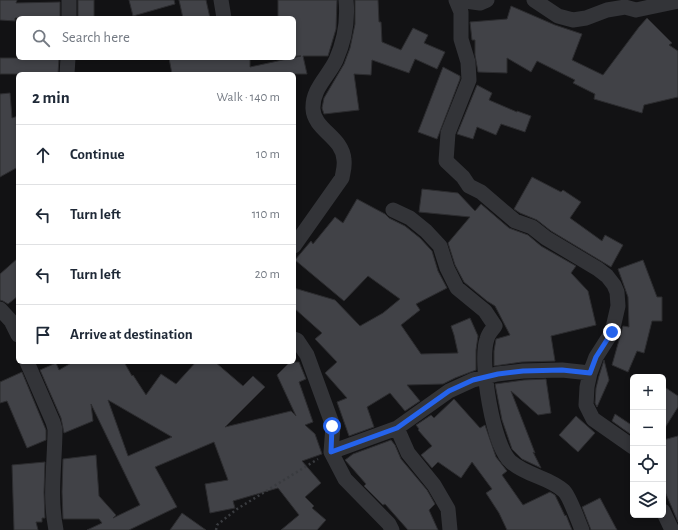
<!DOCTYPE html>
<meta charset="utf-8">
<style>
body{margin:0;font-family:"Alegreya Sans",sans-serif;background:#f2f2f3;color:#1f2937}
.controls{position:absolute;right:12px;bottom:12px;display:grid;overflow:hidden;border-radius:6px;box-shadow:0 2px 6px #0003}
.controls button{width:36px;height:36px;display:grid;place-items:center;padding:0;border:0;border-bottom:1px solid #e0e1e3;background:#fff;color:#1f2937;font:20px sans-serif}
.stop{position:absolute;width:12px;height:12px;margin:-9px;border:3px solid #2563eb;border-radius:50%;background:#fff}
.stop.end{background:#2563eb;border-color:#fff;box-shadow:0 1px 4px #0008}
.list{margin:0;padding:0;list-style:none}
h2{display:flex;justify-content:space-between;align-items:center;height:52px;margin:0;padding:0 16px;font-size:17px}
h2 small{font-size:13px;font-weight:400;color:#747a83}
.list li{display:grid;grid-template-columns:26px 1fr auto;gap:12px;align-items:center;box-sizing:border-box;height:60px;padding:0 16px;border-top:1px solid #e0e1e3}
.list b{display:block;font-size:15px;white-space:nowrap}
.list em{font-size:13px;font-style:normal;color:#747a83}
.icon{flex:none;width:22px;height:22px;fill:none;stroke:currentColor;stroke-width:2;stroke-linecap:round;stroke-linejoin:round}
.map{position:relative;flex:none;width:678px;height:530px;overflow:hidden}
.search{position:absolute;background:#fff;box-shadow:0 2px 6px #0003;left:16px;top:16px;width:280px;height:44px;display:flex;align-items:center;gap:10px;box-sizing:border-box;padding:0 14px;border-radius:6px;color:#747a83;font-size:15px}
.panel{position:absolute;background:#fff;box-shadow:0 2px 6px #0003;left:16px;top:72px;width:280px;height:292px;border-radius:6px}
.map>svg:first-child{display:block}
</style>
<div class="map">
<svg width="678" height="530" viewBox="0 0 678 530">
<rect width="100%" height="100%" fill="#121214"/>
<!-- building -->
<path fill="#414247" stroke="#2c2c2f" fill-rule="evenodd" d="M0,0h17l-1,3 44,-1v16h-45v3l-15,-1z
M78,0h16v18h-16z
M129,0h45l1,4 -42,12z
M179,0h27l4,18h-27z
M278,0h59l-1,29 -8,27h-25l4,18h-135l-3,-16 81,1v8l51,-11h-7v-38h-16z
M355,0h23l1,22h2l1,20 19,8 12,-22 15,7 -4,8 21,9 -8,17 -22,-10 -6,14 -37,-13 -1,15 -17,-1 5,36 -35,4 -2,-6 2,-10 20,-34 6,-16 5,-24z
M511,6l44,19 27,9 -10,26 31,15 36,-48 8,-9 25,25 -3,2 9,6v46l-34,8 -2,8 -48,-14 1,-5 -22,-11 2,-3 -38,-19 -6,11 -24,-14v15l-29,-1 -3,-17v-15h-3l-2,-18 37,-3z
M0,58h59l-1,15 -10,1h-48z
M443,67l17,9v3l-23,60 -19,-7z
M477,85l15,8 -3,7 28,12v-1l14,5 -6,16 -24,-8 -5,11 -19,-8 -4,12 -16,-5z
M10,93l2,25 6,-2v51l-18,10v-83z
M532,177l29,15 2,-2 18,12 -11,16 32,23 3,-6 18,10 -12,22 -60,-36 -14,-11 -17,-7 -6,-4z
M422,189l36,4 17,18 6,-7 28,24 19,7 13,11 35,20 -5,7 17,18 8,34 -45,11 4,25 -33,1 -28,4v-15l2,-12 14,-4 -15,-29 -8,-5 -23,-19 -9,-17 -7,-22 22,-26 -51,-5z
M357,199l28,15 4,4 16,8 15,12 12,13 6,20 9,17 -31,16 4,6 -19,15 20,29 37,-1 -4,-18 -3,-9 19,-8 8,18 -2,14v20l-21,8 -12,6 -36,1 13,16 -15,10 -15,-18 -23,14 7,20 -25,9 -12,-34 10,-4 -22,-25 12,-11 -22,-23 7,-6 -28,-25v-20l41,12 25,26 23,-13 17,-14 -32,-23 -24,25 -49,-41 16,-19 2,3 22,-27 8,6z
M18,258v38l-10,8 -5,-3 -3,-1v-26z
M643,260l14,37h5v24h-10l-8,32 -7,-2 -9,21 -16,-7 11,-39 6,1 -1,-30 -10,-28z
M604,360l5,20 -12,27 -2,-4 1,-15 3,-12z
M73,362h51l8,14 1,-1 13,20 15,-21 15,10 20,-22h19l28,24 10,-10 12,11 -40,40 66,-16 5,5 -19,-41 13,-13h9l7,17 -7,3 14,40 -8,3 10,9 7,20 -20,7 19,22 -16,14 9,9 -2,2 14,12 -9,10h-36l18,-15 -21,-27 -45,13 2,7 -25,5 -5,-29 23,-4 -14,-38 -59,25 22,40 -48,23h-42l15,-7 -3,-4h-36l-1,-27 1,-33 33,-4 3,41 17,19 -3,3 27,-13 -49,-101 2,17 -29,12 -3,-15 -21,-48 16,-7 3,7zM108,400l64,37 -44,19z
M22,372l24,58v10l-19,8 -20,-47 -7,2v-21z
M546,379l5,34 -13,2 -27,-24 24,62 -2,-1 8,16 -19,-9 -10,-10 -10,-29 -7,-36 29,-4z
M663,386l15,10v11l-15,24z
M454,399l26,29 5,-3 11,32 11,14 -5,4 21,30 27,-13 5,3 10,21 1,-1 6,15h-65l-8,-17 -13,-20 6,-4 -20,-27 -11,16 -23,-16 -6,6 -11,-13 11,-9 -14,-16 1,-1 -3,-4 15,-10 3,3z
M615,414l18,12v10l-21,-15z
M576,416l19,17 -17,19 -19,-17z
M678,436v86l-15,-35v-47z
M391,440l4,5 6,14 26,31 8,14 -6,6 9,20h-30l-23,-26 -2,1 -19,-19 2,-2 -21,-24 8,-6z
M45,462l-1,30 1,26h-3v4h-6l2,8h-24l-2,-65z
M600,498l17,32h-26l-9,-23z
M182,513l24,17h-36z"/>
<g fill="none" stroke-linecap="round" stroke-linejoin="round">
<!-- path -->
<path stroke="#393b3f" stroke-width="2.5" stroke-dasharray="2 3" stroke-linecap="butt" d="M216,530l1,-5 20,-16 81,-50"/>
<!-- minor -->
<path stroke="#333438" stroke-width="15" d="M69,0v18
M221,0l3,18
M456,0l5,12v27l7,23 1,18 -21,53 -2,28 17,16 6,9 12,6 34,29 17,6 14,11 52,31 9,7 7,9 3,7 1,14 -6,26 -16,25 -6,16 -3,14 -1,18 7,14 40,28
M458,0l22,3 7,-3
M534,0l24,16 15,4 13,-2 21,-8 18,-3 11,3 42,-9
M67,74l1,-16
M393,210l17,8 16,13 14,15 7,22 10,20 28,23 10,15c-3,4 -7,8 -8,13 -8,22 6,108 24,123 16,14 38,15 53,29 6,6 14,30 18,39
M294,246l48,-68c1,-6 3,-12 2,-18 -1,-23 -30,-30 -31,-51 -1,-20 15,-32 23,-49 8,-18 12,-40 10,-60
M0,309l11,12 7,14
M294,339l3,1 10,15 26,71 -2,26 14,27 44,45 3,6
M27,362l26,60 2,7c0,34 -6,67 1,101
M397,428l11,25 26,32 14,24 2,21
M331,452l66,-24 52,-37 24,-11 24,-6 26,-3 39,-1 28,3
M663,511l9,19"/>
</g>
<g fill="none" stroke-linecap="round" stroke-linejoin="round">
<!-- route -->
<path stroke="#2563eb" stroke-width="5" d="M332,426l-1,26 66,-24 52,-37 24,-11 25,-6 25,-3 39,-1 28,3 6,-16 16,-25"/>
</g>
</svg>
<div class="controls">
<button>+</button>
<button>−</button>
<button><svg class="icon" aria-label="locate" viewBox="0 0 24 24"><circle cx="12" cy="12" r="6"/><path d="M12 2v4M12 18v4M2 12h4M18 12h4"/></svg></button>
<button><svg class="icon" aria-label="layers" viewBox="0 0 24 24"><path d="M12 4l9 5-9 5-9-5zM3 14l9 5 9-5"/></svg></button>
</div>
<div class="stop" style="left:332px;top:426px"></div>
<div class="stop end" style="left:612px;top:332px"></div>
<div class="search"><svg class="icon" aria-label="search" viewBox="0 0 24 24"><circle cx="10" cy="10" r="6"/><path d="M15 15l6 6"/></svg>Search here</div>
<section class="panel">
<h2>2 min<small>Walk · 140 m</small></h2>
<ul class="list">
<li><svg class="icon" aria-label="ahead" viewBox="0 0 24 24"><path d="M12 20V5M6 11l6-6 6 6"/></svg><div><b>Continue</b></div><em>10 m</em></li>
<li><svg class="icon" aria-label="left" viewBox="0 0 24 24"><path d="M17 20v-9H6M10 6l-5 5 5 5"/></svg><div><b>Turn left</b></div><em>110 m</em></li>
<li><svg class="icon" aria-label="left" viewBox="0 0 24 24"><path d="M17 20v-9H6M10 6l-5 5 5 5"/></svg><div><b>Turn left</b></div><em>20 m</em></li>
<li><svg class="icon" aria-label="arrive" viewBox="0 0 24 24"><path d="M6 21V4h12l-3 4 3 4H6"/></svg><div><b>Arrive at destination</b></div></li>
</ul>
</section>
</div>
